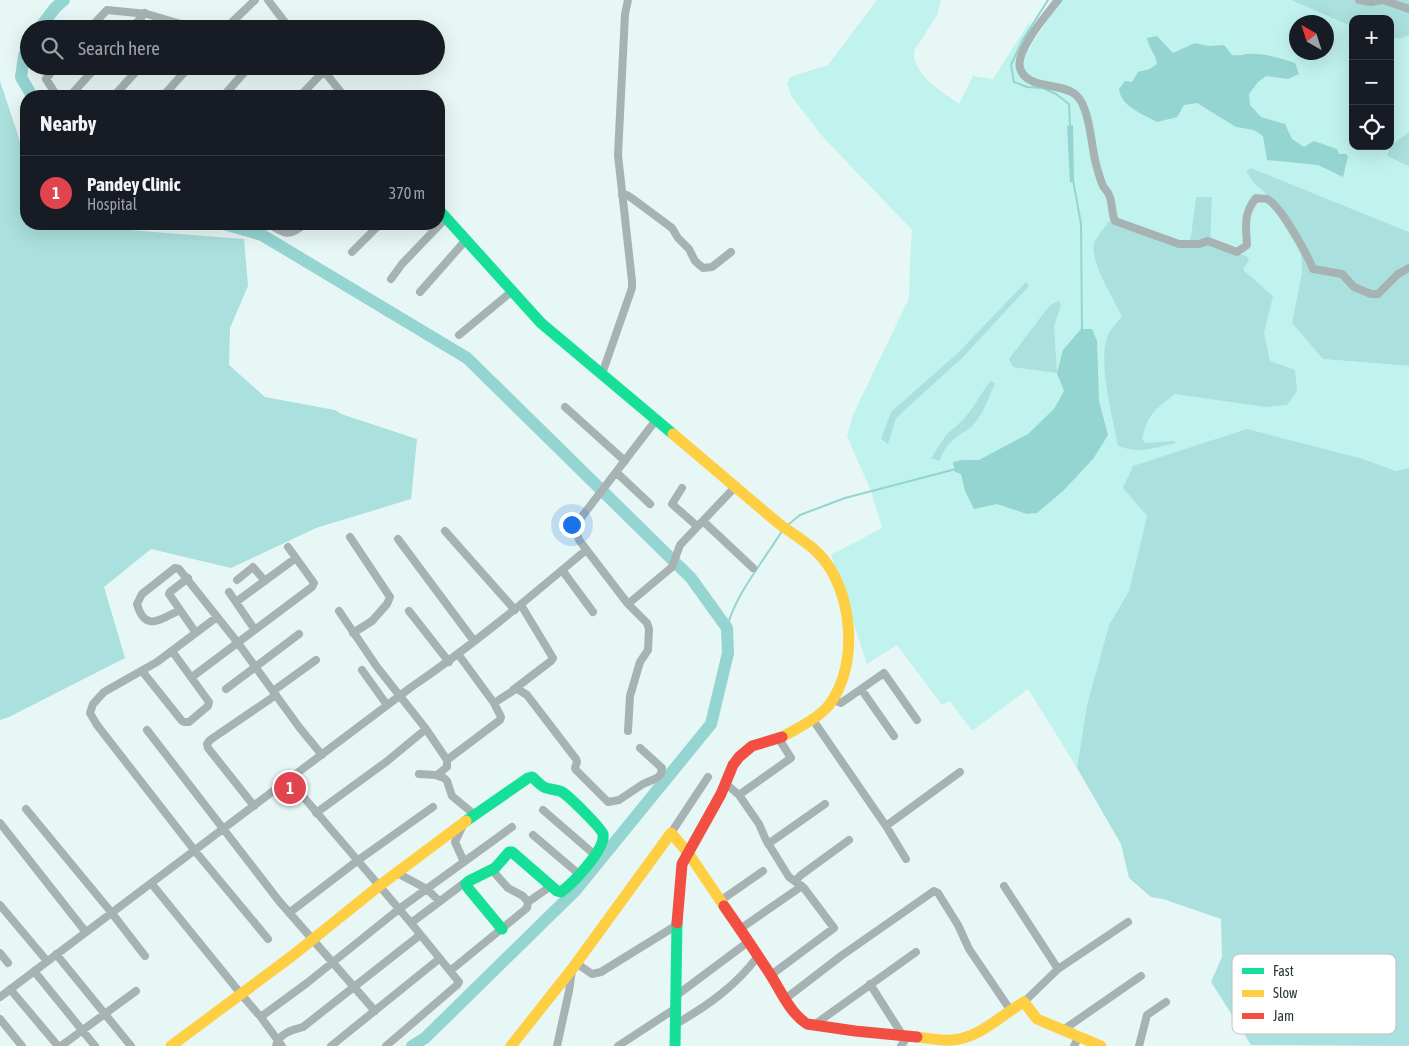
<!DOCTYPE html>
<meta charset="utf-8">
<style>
body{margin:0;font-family:"Asap Condensed",sans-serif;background:#242831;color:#f1f3f6}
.controls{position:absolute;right:15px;top:15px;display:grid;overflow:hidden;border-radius:10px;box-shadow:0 5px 20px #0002}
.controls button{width:45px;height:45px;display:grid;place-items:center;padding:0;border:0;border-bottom:1px solid #363941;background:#171b24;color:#f1f3f6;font:25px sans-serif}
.compass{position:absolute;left:1289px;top:15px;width:45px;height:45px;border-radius:50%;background:#171b24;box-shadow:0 5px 20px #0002;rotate:321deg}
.you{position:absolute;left:571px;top:524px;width:18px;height:18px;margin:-12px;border:4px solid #fff;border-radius:50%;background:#1a73e8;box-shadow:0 0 0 8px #1a73e833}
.badge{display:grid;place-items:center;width:32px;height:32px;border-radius:50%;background:#b45309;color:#fff;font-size:16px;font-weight:700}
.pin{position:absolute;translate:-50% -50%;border:2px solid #fff;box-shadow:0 1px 5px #0006}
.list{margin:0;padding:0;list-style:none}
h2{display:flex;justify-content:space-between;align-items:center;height:65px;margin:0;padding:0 20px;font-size:21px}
h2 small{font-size:16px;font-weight:400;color:#9ea1a6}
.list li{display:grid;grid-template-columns:32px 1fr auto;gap:15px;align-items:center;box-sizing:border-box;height:75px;padding:0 20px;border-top:1px solid #363941}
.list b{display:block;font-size:19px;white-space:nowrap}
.list p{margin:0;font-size:16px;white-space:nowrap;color:#9ea1a6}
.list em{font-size:16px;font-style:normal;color:#9ea1a6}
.icon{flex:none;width:28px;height:28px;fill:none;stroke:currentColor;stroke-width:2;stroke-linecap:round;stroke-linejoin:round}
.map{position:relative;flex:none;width:1409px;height:1046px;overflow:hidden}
.search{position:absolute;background:#171b24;box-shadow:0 5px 20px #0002;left:20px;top:20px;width:425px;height:55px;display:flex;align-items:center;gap:12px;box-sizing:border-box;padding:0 18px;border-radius:28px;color:#9ea1a6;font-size:19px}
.panel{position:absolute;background:#171b24;box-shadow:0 5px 20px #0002;left:20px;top:90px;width:425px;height:140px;border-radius:20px}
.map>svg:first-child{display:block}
</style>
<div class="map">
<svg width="1409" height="1046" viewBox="0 0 1409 1046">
<rect width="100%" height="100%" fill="#e7f7f5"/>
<!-- green -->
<path fill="#c0f2ee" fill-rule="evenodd" d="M877,0h64l-4,15 -23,36c-1,25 28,40 45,53l14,-28 20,3 37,-58 -1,32 2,-8 30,-45h230l62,27v119h37v-109l9,2 10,-4v197l-158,-64 -5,3 8,12 11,10 36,61 1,18 -10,51 31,36 86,7v102l-13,3 -33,-12 -240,29 24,28 -18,75 -20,34 -22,80 -10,63 -49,-79 -56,42 -22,-30 -8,4 -45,-60 -30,19 -36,-109 51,-27 -11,-37 -24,-55 6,-21 56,-117 1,-37 2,-31 -89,-93 -31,-40 -5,-13 3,-7 38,-12zM1296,22h30v30h-30z"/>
<!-- forest -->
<path fill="#aae0dd" d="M1291,0h118v35l-10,4 -9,-2v-18h-37v8z
M0,81l20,60 6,5v78h83l7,5 128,10 4,47 -18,42 -1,37 36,32 70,13 6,4 76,25 -6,60 -95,29 -85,40 -80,-19 -47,38 21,71 -116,59 -9,3z
M1409,132v34l-22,-10 3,-10z
M1251,168l158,64v134l-86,-7 -31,-36 10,-51 -1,-18 -36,-61 -11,-10 -8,-12z
M1196,197h16l-2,48 36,11 3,4 -6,10 30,26 -9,37 6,28 25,9 2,21 -10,14 -21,2 -91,-13c-20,16 -27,19 -33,45l3,4 29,-2 2,2c-22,5 -36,11 -58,3 -5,-28 -21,-85 -10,-111 3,-7 10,-13 14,-19 -8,-16 -32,-55 -28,-72 2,-7 13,-20 18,-26l72,30 7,-11z
M1026,282l3,4 -66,71 -67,61 -8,26 -7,-5 10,-27 67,-59z
M1059,301l2,5 -7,20 3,47 -44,-6 -4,-8 41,-54z
M990,381l5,2c-6,14 -11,30 -22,42 -4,5 -10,7 -15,11 -10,7 -14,14 -19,25l-8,-3 16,-24 16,-14 10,-13z
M1247,429l116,30 33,12 13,-3v578l-158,-1 -40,-63 11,-25 -1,-38 -58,-20 -12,-2 -22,-19 -8,-34 -44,-76 10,-63 22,-80 20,-34 18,-75 -24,-28 10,-22z"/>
<!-- water -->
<path fill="#94d4d1" d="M1157,36l16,17 22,-10 13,3 16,-1 8,10c6,1 9,0 15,-1 15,-2 35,5 48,9l4,11 -11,5 -22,-3 -8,6 -9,12 1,11 11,12 24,7 7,15 12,8 10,-6 23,8 2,5h7l2,2 -5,21 -25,-12 -51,-5 -4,-24 -9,-6 -18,-3 -39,-24 -13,2 -7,12 -20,5c-14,-8 -36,-15 -38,-33l6,-8 7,1 6,-10 12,-3 7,-5c-1,-11 -8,-14 -10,-26z
M1073,125l1,55 -4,3 -3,-57z
M1081,329h11l5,12 2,60 9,34 -15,24 -30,32 -26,22 -10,1 -30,-10 -23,5 -9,-18 -4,-17 -6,-2 -2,-10 9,-2h17l49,-26 26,-25 10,-18 -7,-18 6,-23z"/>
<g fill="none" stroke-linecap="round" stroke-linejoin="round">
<!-- stream -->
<path stroke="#94d4d1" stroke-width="2" d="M1048,0l-26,41 -11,24 3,17 13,5 16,1 13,6 13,10 1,22
M1073,180l8,44 1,106
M789,524l11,-9 45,-17 111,-29
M727,628c7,-32 38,-69 55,-97"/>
<!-- river -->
<path stroke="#94d4d1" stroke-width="12" d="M39,29l16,-21 9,-8
M29,44l-5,12 -3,21 11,19
M224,224l38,11 205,123 224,220 36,50 1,25 -17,71 -136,167 -150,147 -13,8"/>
<!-- street -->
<path stroke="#a6b3b2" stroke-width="8" d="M268,0l22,29
M1058,0c-11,14 -43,51 -38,68 6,22 42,14 56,27 14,12 15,51 20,69 2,7 4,15 7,22 2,3 5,6 6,9 4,8 2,17 6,26l64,23h20l9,-3 29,11 10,-7c-1,-19 -4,-31 9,-47 3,1 9,0 11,1 14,7 40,55 46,70l29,5 12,13 17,7h7l20,-20 11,-6
M1359,0l12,2 12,-2 26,9
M89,29l18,-19 40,4 51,15
M131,29l14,-16
M225,29l30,-29
M56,66l-10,13 11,17
M320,66l24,30
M226,93l24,-27
M70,96l27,-30
M114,96l27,-30
M163,96l27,-30
M300,96l24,-25
M622,195h5l6,4 39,29 6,10 11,11 6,12 8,7 9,-1 19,-15
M269,224c14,9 21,14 35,0
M352,252l28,-28
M391,279l11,-15 44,-46
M420,292l45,-51
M459,335l52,-43
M602,374l30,-86v-7l-14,-126 7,-141 3,-14
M565,407l60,54
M656,420l-79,103 -1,6 3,11 49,64 44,-37 8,-22 56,-59
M616,472l34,32
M682,488l-10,16 25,22
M703,521l50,47
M445,531l70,79
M350,537l40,60 -3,7 -15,17 -19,12
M398,539l76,102
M562,570l31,42
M188,578l-18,14 -1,2 27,39
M237,580l16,-13 12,14
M229,592l26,38
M236,602l60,-44
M628,604l19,19 2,6 -1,21 -8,12 -10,34 -2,35
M180,610c-19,9 -35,23 -43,-6l5,-10 33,-26 4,1 59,74 61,84 23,28
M339,611l38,56 49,62 21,31v7l-10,8
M409,611l40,51
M217,617l-60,45 -53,30 -11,12 -3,9 7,12 98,126 73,88
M362,670l25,35
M142,671l40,50 2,1h5l19,-16 1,-4 -37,-51
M192,677l120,-90 2,-4 -26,-36
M226,689l73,-55
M861,689l33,47
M513,690l38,-29 2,-3 -32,-53
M273,691l43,-31
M834,700l7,3 43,-30 33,47
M494,703l22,-14 3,1 8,5 49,64 1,3 -2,6 1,2 32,32 11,-2 24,-16 14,-6 4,-4 1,-6 -22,-20
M813,720l73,106 20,33
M147,730l132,171 96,110
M447,760l53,-40 1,-3 -7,-14 -36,-49
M419,774l16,1 9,3 3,3 5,15 23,19
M289,780l122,143 48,59 -2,3 -71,61
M725,783l14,12 20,29 7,16 23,37 15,11 30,40 -63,47
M739,795l52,-37 -12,-19
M254,806l-46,-58 -1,-4 3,-4 66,-45
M26,809l85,103 34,44
M543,810l52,45
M316,813l70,-51 40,-33
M0,823l85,108
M463,825l-8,17 9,20
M886,826l74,-54
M671,833l37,-56
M533,835l47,40
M768,844l57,-40
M397,873l30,16 12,12
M795,881l6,-6 48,-35
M151,883l90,111 17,20 4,2 45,-33 92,-74 113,-82
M1004,886l54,83 -34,33
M720,901l43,-30
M528,902l23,-16
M0,905l47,56
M289,913l68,-52 76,-54
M411,923l56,-42
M740,929l62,-43
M0,953l8,10
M56,954l75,92
M576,963l16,11 9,-2 76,-47
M1058,969l70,-47
M34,971l61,75
M450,971l77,-63 1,-6 -5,-6 -15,-8 -16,-18
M870,984l33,52
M10,989l48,57
M677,995l71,-53
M0,997l410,-309c62,-42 119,-90 176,-138
M785,999l56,-43 93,-65 4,2 20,32 11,24 42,62
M260,1016l22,30
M0,1019l22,27
M676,1024c31,-18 60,-38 82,-68
M814,1025l102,-73
M1063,1030l78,-54
M61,1046l75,-55
M276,1046c3,-13 16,-16 27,-19l117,-92
M331,1046l108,-87
M557,1046l12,-55 3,-21
M618,1046l58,-38
M901,1046l6,-9
M1074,1046l5,-10
M1139,1046l8,-31 19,-13"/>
<!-- fast -->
<path stroke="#16e098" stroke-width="11" d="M439,210l102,113 132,111
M466,821l62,-43 4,-1c4,3 8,8 12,10 5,3 13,2 18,5 7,4 39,36 41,42 3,15 -30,49 -42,58l-4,-1 -45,-39h-3l-14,16 -26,13 -3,3 2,4 34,41
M675,1046l2,-123"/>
<!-- slow -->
<path stroke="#ffcf43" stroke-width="11" d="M673,434c35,30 70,59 105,89 13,10 28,18 40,30 35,35 42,112 11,152 -10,13 -33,24 -47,32
M917,1037c11,1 24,4 35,3 28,-2 49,-25 72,-38l13,17 64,27
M171,1046l121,-90 87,-70 87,-65
M511,1046l61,-77 99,-136 18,21 35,52"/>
<!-- jam -->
<path stroke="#f24e42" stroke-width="11" d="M724,906c16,23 31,45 46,68 11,17 20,39 37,50l48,7 62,6
M677,923l5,-59 39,-70 12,-29 6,-8 13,-11 30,-9"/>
</g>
<!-- legend -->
<rect x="1232" y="954" width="164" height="80" rx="8" fill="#fff" stroke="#bec3c3" stroke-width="1"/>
<rect x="1242" y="968" width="22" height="6" fill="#16e098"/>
<rect x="1242" y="990" width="22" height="7" fill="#ffcf43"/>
<rect x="1242" y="1013" width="22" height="6" fill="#f24e42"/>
<g font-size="14" fill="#283736">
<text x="1273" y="976">Fast</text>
<text x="1273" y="998">Slow</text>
<text x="1273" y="1021">Jam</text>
</g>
</svg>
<div class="controls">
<button>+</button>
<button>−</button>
<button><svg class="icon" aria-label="locate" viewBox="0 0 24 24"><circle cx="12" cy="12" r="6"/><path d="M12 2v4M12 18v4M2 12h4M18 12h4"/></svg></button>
</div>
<svg class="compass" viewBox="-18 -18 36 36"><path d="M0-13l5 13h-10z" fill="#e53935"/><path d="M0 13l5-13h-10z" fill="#9ea1a6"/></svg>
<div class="you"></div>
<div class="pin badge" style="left:290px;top:788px;background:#e0444e">1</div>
<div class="search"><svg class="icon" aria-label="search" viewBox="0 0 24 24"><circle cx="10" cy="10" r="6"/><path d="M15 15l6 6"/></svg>Search here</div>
<section class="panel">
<h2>Nearby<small></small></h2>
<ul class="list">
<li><span class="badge" style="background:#e0444e">1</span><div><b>Pandey Clinic</b><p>Hospital</p></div><em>370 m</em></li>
</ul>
</section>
</div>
